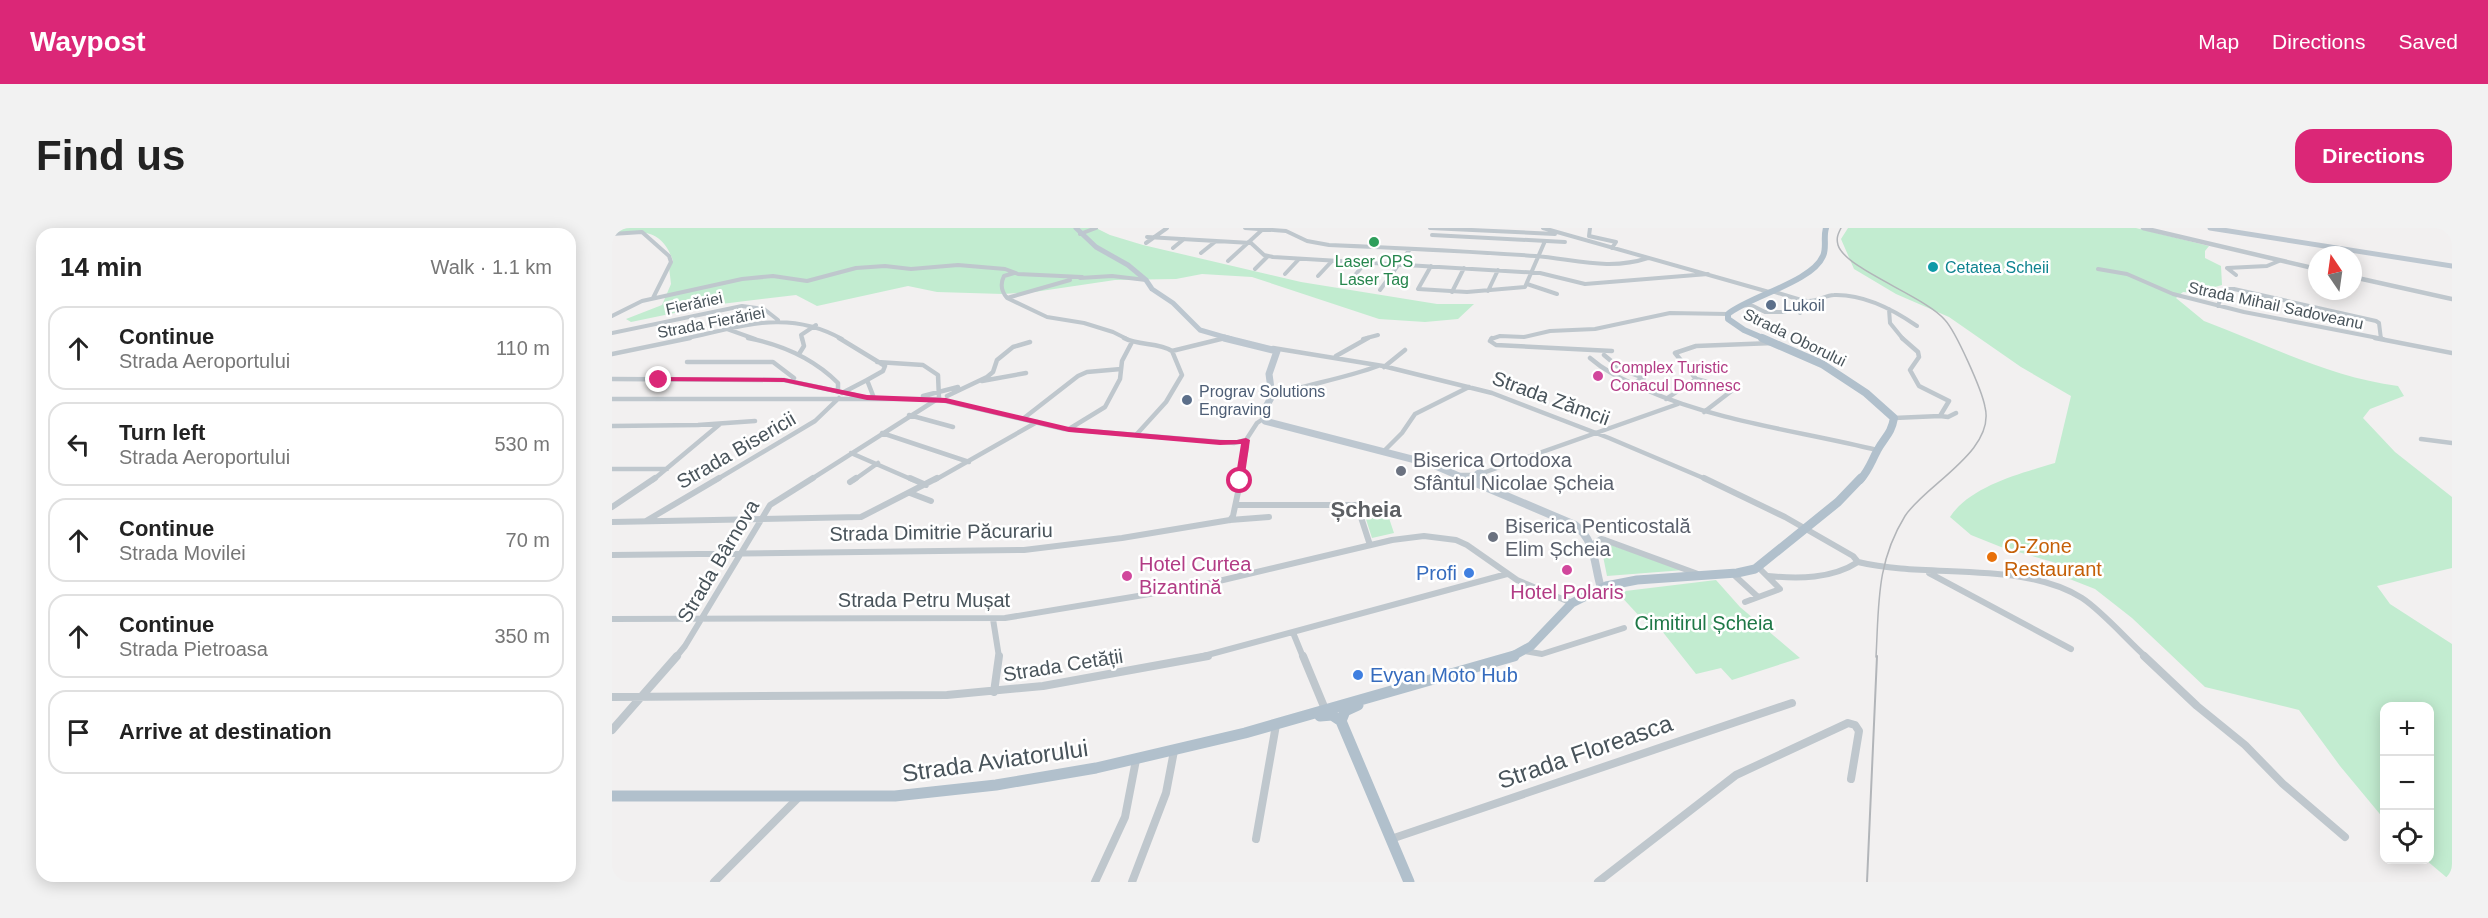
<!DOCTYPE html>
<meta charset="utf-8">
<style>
body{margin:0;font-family:Helvetica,sans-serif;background:#f2f2f2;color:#222}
.controls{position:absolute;right:18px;bottom:18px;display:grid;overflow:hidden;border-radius:12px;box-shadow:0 3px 15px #0003}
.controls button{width:54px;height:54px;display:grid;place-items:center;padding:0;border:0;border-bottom:2px solid #e0e0e0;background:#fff;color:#222;font:30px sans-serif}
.compass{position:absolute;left:1696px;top:18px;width:54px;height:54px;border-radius:50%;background:#fff;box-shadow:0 3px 15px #0003;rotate:347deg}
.stop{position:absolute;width:18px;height:18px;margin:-14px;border:4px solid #db2777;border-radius:50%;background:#fff}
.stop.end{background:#db2777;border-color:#fff;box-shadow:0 2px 6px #0008}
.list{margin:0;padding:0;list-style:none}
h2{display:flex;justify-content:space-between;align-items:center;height:78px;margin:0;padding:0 24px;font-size:26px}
h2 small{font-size:20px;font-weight:400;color:#767676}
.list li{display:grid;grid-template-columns:39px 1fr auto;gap:18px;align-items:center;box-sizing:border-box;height:84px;margin:0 12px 12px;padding:0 12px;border:2px solid #e0e0e0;border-radius:18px}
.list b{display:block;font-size:22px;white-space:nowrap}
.list p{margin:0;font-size:20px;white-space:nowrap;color:#767676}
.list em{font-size:20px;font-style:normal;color:#767676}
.icon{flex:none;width:33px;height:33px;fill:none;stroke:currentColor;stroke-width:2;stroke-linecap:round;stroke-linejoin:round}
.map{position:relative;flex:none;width:1840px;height:654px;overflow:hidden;border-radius:18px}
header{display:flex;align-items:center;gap:36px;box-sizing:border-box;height:84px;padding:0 30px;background:#db2777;color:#fff}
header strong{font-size:28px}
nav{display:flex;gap:33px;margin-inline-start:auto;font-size:21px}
.intro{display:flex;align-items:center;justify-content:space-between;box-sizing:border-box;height:144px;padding:0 36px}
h1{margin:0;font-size:42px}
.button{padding:15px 27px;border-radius:18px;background:#db2777;color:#fff;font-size:21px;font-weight:700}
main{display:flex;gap:36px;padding:0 36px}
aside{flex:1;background:#fff;border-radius:18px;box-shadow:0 3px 15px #0003}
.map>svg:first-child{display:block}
</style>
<header>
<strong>Waypost</strong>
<nav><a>Map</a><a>Directions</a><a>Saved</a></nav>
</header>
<div class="intro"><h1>Find us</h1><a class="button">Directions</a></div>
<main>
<aside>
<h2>14 min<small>Walk · 1.1 km</small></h2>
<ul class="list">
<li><svg class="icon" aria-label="ahead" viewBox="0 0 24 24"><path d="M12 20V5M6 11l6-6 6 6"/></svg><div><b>Continue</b><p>Strada Aeroportului</p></div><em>110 m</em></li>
<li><svg class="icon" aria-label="left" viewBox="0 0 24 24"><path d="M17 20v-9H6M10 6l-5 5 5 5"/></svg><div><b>Turn left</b><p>Strada Aeroportului</p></div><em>530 m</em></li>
<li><svg class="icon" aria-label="ahead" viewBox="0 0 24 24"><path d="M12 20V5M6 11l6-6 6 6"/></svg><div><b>Continue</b><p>Strada Movilei</p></div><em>70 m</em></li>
<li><svg class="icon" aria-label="ahead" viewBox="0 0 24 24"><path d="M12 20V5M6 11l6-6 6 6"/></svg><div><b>Continue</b><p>Strada Pietroasa</p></div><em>350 m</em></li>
<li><svg class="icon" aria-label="arrive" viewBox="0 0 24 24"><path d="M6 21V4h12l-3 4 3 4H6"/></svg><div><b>Arrive at destination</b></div></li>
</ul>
</aside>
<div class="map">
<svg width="1840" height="654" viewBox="0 0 1840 654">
<rect width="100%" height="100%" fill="#f2f0f0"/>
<!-- green -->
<path fill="#c2ecd0" d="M0,0h484l14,7 33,10 158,37 136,22h37l-16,15 -33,3 -46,-3 -127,-42 -50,-3 -26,5 -61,1 -81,12 -31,2 -66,-2 -29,-6 -91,20 -21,-11 -83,10 -82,17 -5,-3 36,-14 9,-21 -2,-17 4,-6c-11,-33 -31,-30 -61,-28z
M1236,0h288l73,18 -4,5v7l16,8 1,19 -28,8 -11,-1 -7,6 28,23c64,24 125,56 194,65l6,10 -34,13 -7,9 32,34 57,45v71l-75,18 13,18 62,40v238l-26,-22h4v-154h-46v113l-44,-53 -41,-56 -94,-23 -73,-69 -37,-29 -28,-11 -11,-15 -55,-16 -30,-12 -21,-18c20,-31 72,-44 105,-54l16,-67 -50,-29 -72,-50 -53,-23 -42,-25 -13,-30z
M771,282l4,2 7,21 -22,5 -8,-25z
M992,315l4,1 76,26 -77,6 -6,-30z
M1104,352l24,27 60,51 -68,22 -11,-12 -25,6 -34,-43 -8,1 -37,-40z"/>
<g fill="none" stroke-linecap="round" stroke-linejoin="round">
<!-- minor-far3 -->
<path stroke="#bfc7cd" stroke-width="4" d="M633,0l41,3 21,10 22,4c69,3 137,6 206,11 39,3 74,15 113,2
M818,0l125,6
M931,0l226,64
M978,0l-1,8 27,6 -4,6
M0,6l30,-2 27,24 2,6 -18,36
M468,6l16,-6
M820,7l133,7
M535,9l104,6 13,12 9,2 267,16 45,11 123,-10
M534,15l21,-15
M561,20l11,-9
M589,25l15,-12
M616,33l35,-32
M819,38l-13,23 49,3 58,-5 20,-46
M1615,40l40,-2 12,-5
M1615,40l9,7
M643,41l13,-13
M1486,41l29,5 46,20 71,18 139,27
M673,46l14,-15
M706,48l14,-15
M468,50l32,-2 34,4
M458,52l-63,18 40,19 37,6 29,9 14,7
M739,52l14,-17
M915,56l30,10
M768,62l30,-41
M876,63l10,-21
M1159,63c12,3 24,8 36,10 11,1 18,-6 27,-6 29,-1 60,15 83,31
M840,64l12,-24
M395,70c-6,-7 -7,-14 -3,-22l10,-3
M1130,77l11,1 12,6h20
M1606,78l6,-17h10l142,32 3,2 2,16
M1277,81l1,14 13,16
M1188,85l5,-13
M0,88l30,-15 100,-22 31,-3 34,5 49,-13 29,-2 26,3 47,-4 47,4 13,5 64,3
M115,101l28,10
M0,105l130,-27 22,3 14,11
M71,111c58,-12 104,-31 159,0
M190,111l-1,-4 15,-10
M608,111l5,-1
M751,111l15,-4
M879,111l9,-3 24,1 26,-6 45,-2 75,-16 58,1"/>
<!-- minor-far2 -->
<path stroke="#bfc7cd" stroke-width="4.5" d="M136,110c35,7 65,20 90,45v9
M227,110l46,28 -2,5 -16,9 7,18
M512,110c15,8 34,4 48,13l53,-13
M880,110l-2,3 6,4 116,6
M1763,110l77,15
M661,120l110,18 109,27 117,45 99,42
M0,126l78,-16
M187,126l5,-8 -2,-8
M992,127l18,15 22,8
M724,128l32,-18
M978,130c17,15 35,22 56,32 73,32 154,41 231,60
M75,134h86l21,16 -2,3
M1007,138l13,-1 20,6 -19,13
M772,139l21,-17
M0,151l172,1 71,15
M370,153l44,-8
M230,165l25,-13
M311,168l35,-9
M335,168l40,-19 6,-5 4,-12 16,-13 17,-5
M660,168c35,-12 71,-17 106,-30
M0,171h325l127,30 170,14 12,-3
M1054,171l30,-20
M1092,184l30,-23 -38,-10 -21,-26 21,-7 77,-3
M297,187l44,12
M1328,188l8,1 8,-4
M412,190l54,-42 9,-4 34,-3
M1282,190l46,-2 9,-15 -30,-15 -9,-16 9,-13 -1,-5 -16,-14
M0,198l86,-1 57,-4
M457,201l36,-22 15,-28 2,-18 10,-19
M270,205l87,29
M524,207l30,-33 16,-27 -10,-24
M1809,211l31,4
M634,212l11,-17 6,-4
M771,224l19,-19 13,-19 54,-27
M239,225l62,27
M0,241h55
M868,246l198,-70
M848,247h17
M41,252l67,-56
M104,252l99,-59 24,-23
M198,252l129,-82 -1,-23 -15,-10 -46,-3
M242,252l24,-17
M323,252l102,-58
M628,252l7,-33 -1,-7"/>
<!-- minor-far1 -->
<path stroke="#bfc7cd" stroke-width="6" d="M298,250l16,7
M1092,250l81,39 68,39 5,6c-26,17 -60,17 -90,14
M238,254l6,-4
M298,265l21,8
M624,277h121l13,40
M0,279l43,-29
M618,292l3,-4 8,-38
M34,293l73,-43
M0,294l249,-5 76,-39
M980,317l9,-6 4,1 93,34
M0,327l412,-5 98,-12 108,-18 39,-3
M1246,334c70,17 163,-2 224,36 20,13 45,42 64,59
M1317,345l142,76
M1121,346l25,23
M1133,374l35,-13 -22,-22
M0,391l393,-1 193,-32 194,-46 32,-4 32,4 11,5 50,35 55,23
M381,391l6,38
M682,407l9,22
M912,423l18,3 82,-26
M64,429l9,-11 85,-141 43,-27
M588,429l307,-83"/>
<!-- minor -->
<path stroke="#bfc7cd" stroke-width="8" d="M691,428l22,53
M1532,428l53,50 48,39 38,39 62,53
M382,464l5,-36
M0,469l335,-2 96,-9 165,-30
M0,502l65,-74
M644,611l20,-114
M779,611l401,-136
M102,654l86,-86
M483,654l30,-65 11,-57
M520,654l34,-89 8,-42
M986,654l138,-107 112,-52 7,2 4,6 -8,48"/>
<!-- tertiary -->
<path stroke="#bfc7cd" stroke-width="4.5" d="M1531,0l174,41
M1741,49l99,22"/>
<!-- secondary-far2 -->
<path stroke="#bdc7d0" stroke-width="5" d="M464,0l20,19 32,18 18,15 6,9 21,14 27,27 31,9
M1598,0l242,38"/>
<!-- secondary-far1 -->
<path stroke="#bdc7d0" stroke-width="7" d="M612,110l53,13 -8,23 3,22 -10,18 3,7 166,43 37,16
M864 249a4 4 0 1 1 8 0a4 4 0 1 1-8 0Z"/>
<!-- secondary -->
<path stroke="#bdc7d0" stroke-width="8" d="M852,250l111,47c21,16 19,40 26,63"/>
<!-- primary-far3 -->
<path stroke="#b1c0cc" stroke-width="6" d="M1153,111l-21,-9 -16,-11v-5c22,-18 84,-32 95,-58 4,-8 0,-19 3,-28"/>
<!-- primary-far2 -->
<path stroke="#b1c0cc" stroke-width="8" d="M1150,110l60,26 44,29 28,25c-3,17 -10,19 -17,33 -6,11 -8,19 -17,29"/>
<!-- primary-far1 -->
<path stroke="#b1c0cc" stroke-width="9" d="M899,429l20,-11 41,-43 34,-17 31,-6 100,-7 18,-4 83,-67 23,-24"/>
<!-- primary -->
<path stroke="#b1c0cc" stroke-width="11" d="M708,488l12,-1 9,6 68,161
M729,493l4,-10 13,-6
M0,568h283l101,-11 100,-17 149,-35 269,-77"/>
<!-- rail-far1 -->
<path stroke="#b2b5b9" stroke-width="1.5" d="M1229,0c-3,6 -5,10 -3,17 7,24 87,51 107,75 11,12 37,70 40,87 11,44 -60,78 -80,109 -29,47 -26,89 -29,141"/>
<!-- rail -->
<path stroke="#b2b5b9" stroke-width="2" d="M1255,654l10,-226"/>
</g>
<!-- route -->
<path fill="#db2777" d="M47,149l125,1 83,17 79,3 123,29 151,13h17l9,-2 4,2 -6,41 -4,2 -5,-2 6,-37 -21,1 -151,-13 -123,-29 -79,-3 -83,-18 -128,-1z"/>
<!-- markers -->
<circle fill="#2e9e5b" stroke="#fff" stroke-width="2" cx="762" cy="14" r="6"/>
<circle fill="#0f9aa8" stroke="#fff" stroke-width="2" cx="1321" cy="39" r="6"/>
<g fill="#5c6f8a" stroke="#fff" stroke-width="2">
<circle cx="1159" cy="77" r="6"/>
<circle cx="575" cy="172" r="6"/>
</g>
<g fill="#d1479c" stroke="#fff" stroke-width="2">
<circle cx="986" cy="148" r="6"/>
<circle cx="955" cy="342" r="6"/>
<circle cx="515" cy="348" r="6"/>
</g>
<g fill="#6b7280" stroke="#fff" stroke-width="2">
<circle cx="789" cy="243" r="6"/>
<circle cx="881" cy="309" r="6"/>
</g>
<circle fill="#e8710a" stroke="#fff" stroke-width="2" cx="1380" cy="329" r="6"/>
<g fill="#3f7fe0" stroke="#fff" stroke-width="2">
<circle cx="857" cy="345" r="6"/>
<circle cx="746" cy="447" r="6"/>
</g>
<g text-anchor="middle" stroke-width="5" stroke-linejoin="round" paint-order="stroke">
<!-- far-leisure labels -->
<g font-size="16" fill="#27864d" stroke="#fff">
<text x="762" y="39">Laser OPS<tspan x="762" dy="18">Laser Tag</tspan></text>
</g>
<!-- far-culture labels -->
<g font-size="16" fill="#0d838f" stroke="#fff" text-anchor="start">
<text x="1333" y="45">Cetatea Scheii</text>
</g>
<!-- far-street labels -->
<g font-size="16" fill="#49545b" stroke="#fff">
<text transform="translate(82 75) rotate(-12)" y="6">Fierăriei</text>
<text transform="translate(1664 77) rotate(12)" y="6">Strada Mihail Sadoveanu</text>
<text transform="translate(99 94) rotate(-11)" y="6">Strada Fierăriei</text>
<text transform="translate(1183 109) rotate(26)" y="6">Strada Oborului</text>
</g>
<!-- far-service labels -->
<g font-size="16" fill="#4e5e75" stroke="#fff" text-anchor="start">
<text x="1171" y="83">Lukoil</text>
<text x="587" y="169">Prograv Solutions<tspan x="587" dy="18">Engraving</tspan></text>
</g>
<!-- far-hotel labels -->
<g font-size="16" fill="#b23c85" stroke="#fff" text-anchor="start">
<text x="998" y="145">Complex Turistic<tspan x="998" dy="18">Conacul Domnesc</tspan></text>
</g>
<!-- street labels -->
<g font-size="20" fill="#49545b" stroke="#fff">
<text transform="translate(939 170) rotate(20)" y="7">Strada Zămcii</text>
<text transform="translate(124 222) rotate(-30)" y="7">Strada Bisericii</text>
<text transform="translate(329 304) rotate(-1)" y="7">Strada Dimitrie Păcurariu</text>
<text transform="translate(106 333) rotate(-59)" y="7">Strada Bârnova</text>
<text x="312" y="379">Strada Petru Mușat</text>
<text transform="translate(451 437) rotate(-9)" y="7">Strada Cetății</text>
</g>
<!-- worship labels -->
<g font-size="20" fill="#5b616d" stroke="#fff" text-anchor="start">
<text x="801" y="239">Biserica Ortodoxa<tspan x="801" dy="23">Sfântul Nicolae Șcheia</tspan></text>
<text x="893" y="305">Biserica Penticostală<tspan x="893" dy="23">Elim Șcheia</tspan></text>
</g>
<!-- food labels -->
<g font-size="20" fill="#c56008" stroke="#fff" text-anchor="start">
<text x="1392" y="325">O-Zone<tspan x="1392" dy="23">Restaurant</tspan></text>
</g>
<!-- hotel labels -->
<g font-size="20" fill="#b23c85" stroke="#fff" text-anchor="start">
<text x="527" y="343">Hotel Curtea<tspan x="527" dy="23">Bizantină</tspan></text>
<text x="955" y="371" text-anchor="middle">Hotel Polaris</text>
</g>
<!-- shop labels -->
<g font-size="20" fill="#366cbe" stroke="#fff" text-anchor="end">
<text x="845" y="352">Profi</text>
<text x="758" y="454" text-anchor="start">Evyan Moto Hub</text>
</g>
<!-- park labels -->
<g font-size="20" fill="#1f7847" stroke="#fff">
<text x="1092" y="402">Cimitirul Șcheia</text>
</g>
<!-- quarter labels -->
<g font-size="22" font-weight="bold" fill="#5d6064" stroke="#fff">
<text x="754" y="289">Șcheia</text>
</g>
<!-- near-street labels -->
<g font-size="24" fill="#49545b" stroke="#fff">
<text transform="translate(973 524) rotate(-19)" y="8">Strada Floreasca</text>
<text transform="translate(383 533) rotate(-8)" y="8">Strada Aviatorului</text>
</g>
</g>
</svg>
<div class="controls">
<button>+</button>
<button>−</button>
<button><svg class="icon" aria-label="locate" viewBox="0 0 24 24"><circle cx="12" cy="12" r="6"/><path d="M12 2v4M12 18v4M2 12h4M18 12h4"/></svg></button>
</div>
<svg class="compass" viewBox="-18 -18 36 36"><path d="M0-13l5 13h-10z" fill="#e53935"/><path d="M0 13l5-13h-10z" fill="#767676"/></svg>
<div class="stop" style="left:628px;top:253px"></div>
<div class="stop end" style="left:47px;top:152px"></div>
</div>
</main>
